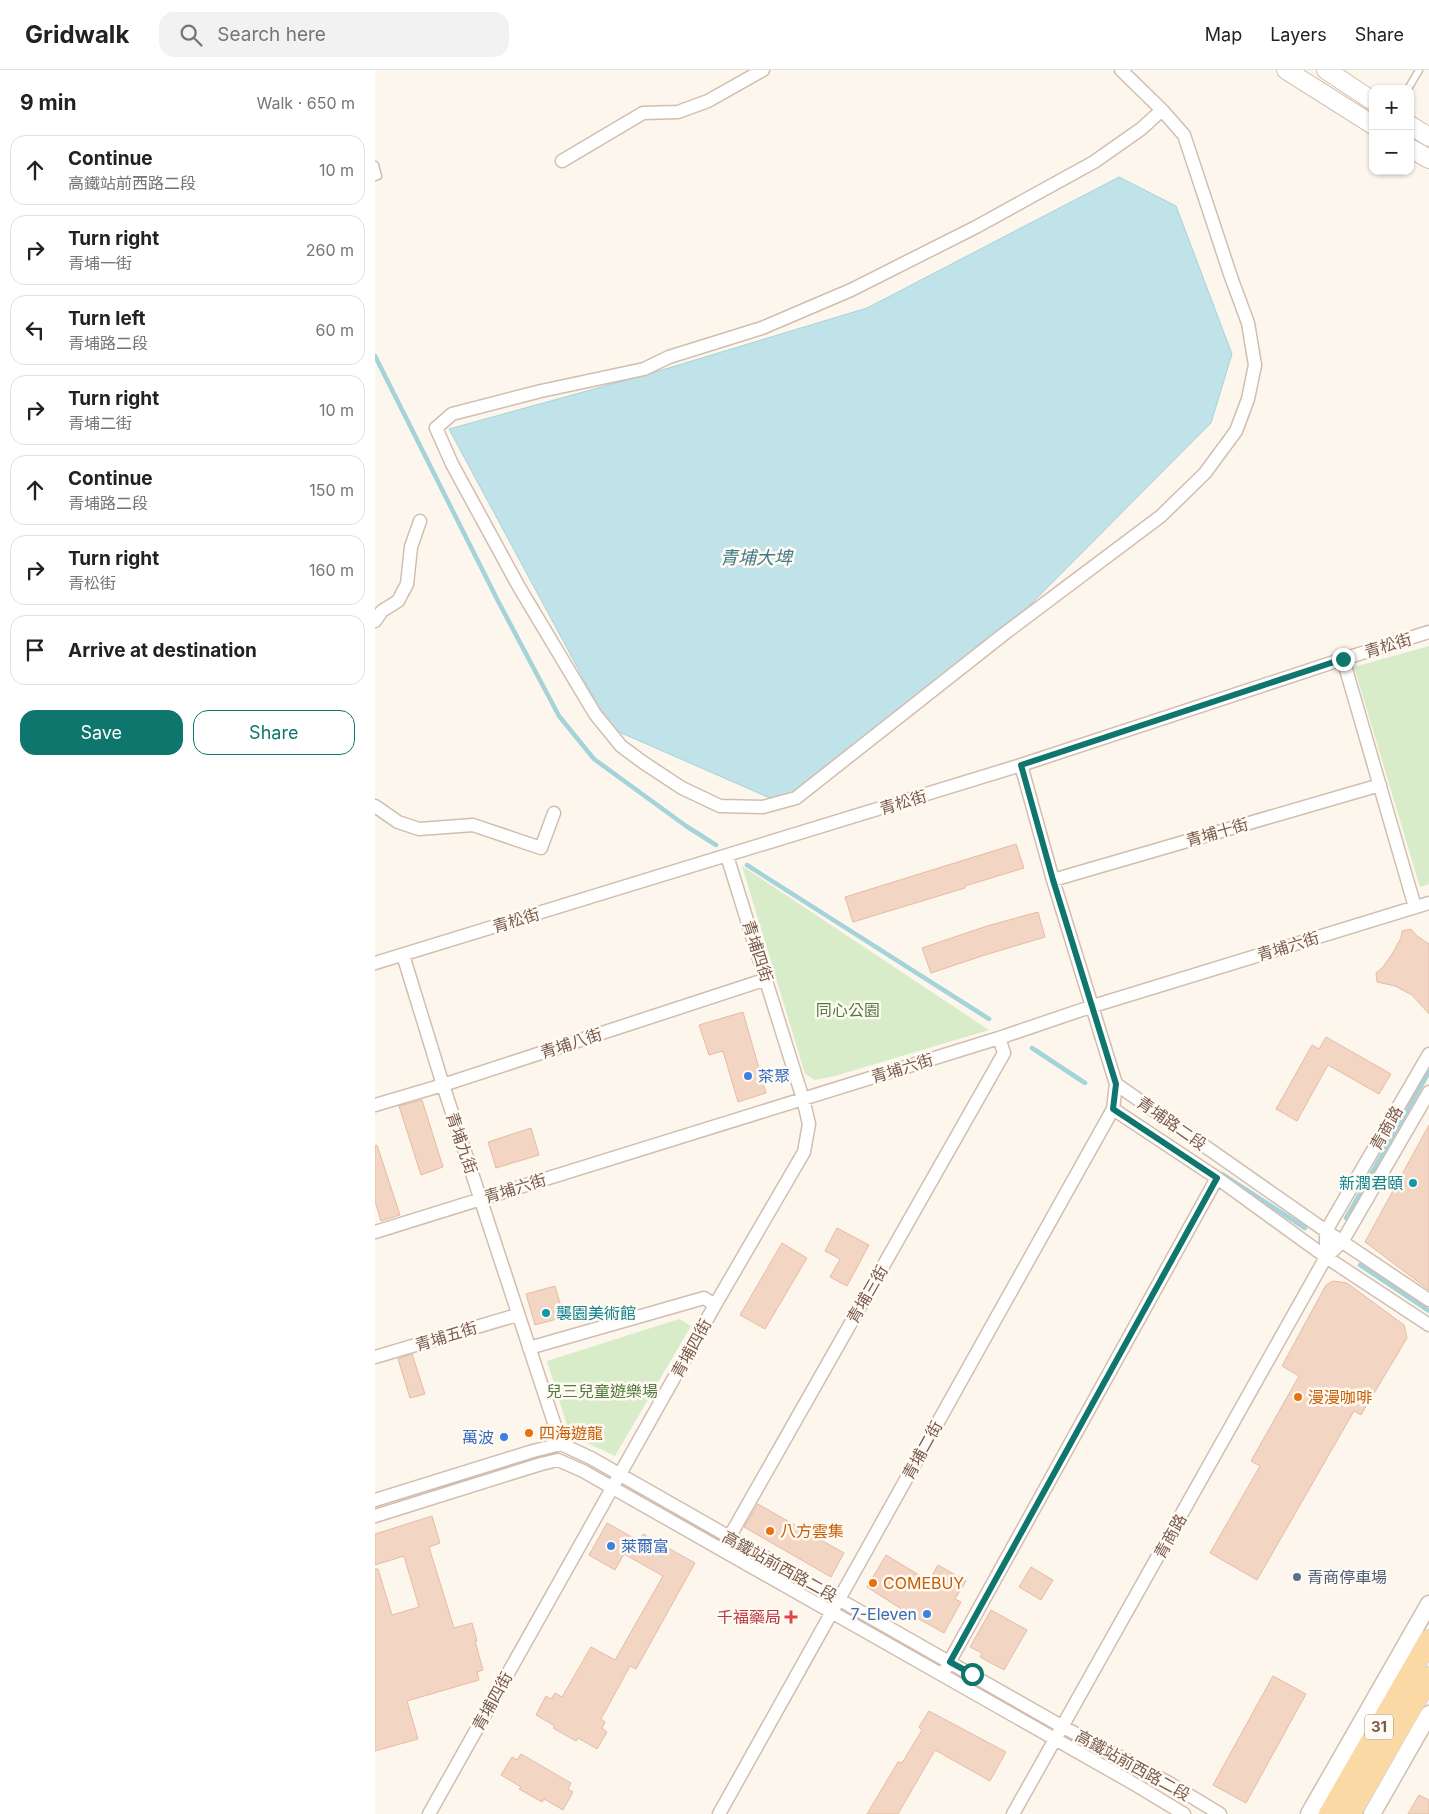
<!DOCTYPE html>
<meta charset="utf-8">
<style>
body{margin:0;font-family:Inter,"Noto Sans TC",sans-serif;background:#f2f2f2;color:#222}
.controls{position:absolute;right:15px;top:15px;display:grid;overflow:hidden;border-radius:10px;box-shadow:0 1px 4px #0004}
.controls button{width:45px;height:45px;display:grid;place-items:center;padding:0;border:0;border-bottom:1px solid #e0e0e0;background:#fff;color:#222;font:25px sans-serif}
.stop{position:absolute;width:15px;height:15px;margin:-11px;border:4px solid #0f766e;border-radius:50%;background:#fff}
.stop.end{background:#0f766e;border-color:#fff;box-shadow:0 1px 5px #0008}
.list{margin:0;padding:0;list-style:none}
h2{display:flex;justify-content:space-between;align-items:center;height:65px;margin:0;padding:0 20px;font-size:21px}
h2 small{font-size:16px;font-weight:400;color:#767676}
.list li{display:grid;grid-template-columns:32px 1fr auto;gap:15px;align-items:center;box-sizing:border-box;height:70px;margin:0 10px 10px;padding:0 10px;border:1px solid #e0e0e0;border-radius:15px}
.list b{display:block;font-size:19px;white-space:nowrap}
.list p{margin:0;font-size:16px;white-space:nowrap;color:#767676}
.list em{font-size:16px;font-style:normal;color:#767676}
.actions{display:flex;gap:10px;padding:15px 20px}
.actions a{flex:1;padding:11px 0;border:1px solid #0f766e;border-radius:15px;text-align:center;font-size:18px;color:#0f766e}
.actions .main{background:#0f766e;color:#fff}
.icon{flex:none;width:28px;height:28px;fill:none;stroke:currentColor;stroke-width:2;stroke-linecap:round;stroke-linejoin:round}
.map{position:relative;flex:none;width:1054px;height:1744px;overflow:hidden}
header{display:flex;align-items:center;gap:30px;box-sizing:border-box;height:70px;padding:0 25px;background:#fff;border-bottom:1px solid #e0e0e0}
header strong{font-size:24px}
nav{display:flex;gap:28px;margin-inline-start:auto;font-size:18px}
.search{width:350px;height:45px;background:#f2f2f2;display:flex;align-items:center;gap:12px;box-sizing:border-box;padding:0 18px;border-radius:15px;color:#767676;font-size:19px}
main{display:flex}
aside{flex:1;background:#fff}
.map>svg:first-child{display:block}
</style>
<header>
<strong>Gridwalk</strong>
<div class="search"><svg class="icon" aria-label="search" viewBox="0 0 24 24"><circle cx="10" cy="10" r="6"/><path d="M15 15l6 6"/></svg>Search here</div>
<nav><a>Map</a><a>Layers</a><a>Share</a></nav>
</header>
<main>
<aside>
<h2>9 min<small>Walk · 650 m</small></h2>
<ul class="list">
<li><svg class="icon" aria-label="ahead" viewBox="0 0 24 24"><path d="M12 20V5M6 11l6-6 6 6"/></svg><div><b>Continue</b><p>高鐵站前西路二段</p></div><em>10 m</em></li>
<li><svg class="icon" aria-label="right" viewBox="0 0 24 24"><path d="M7 20v-9h11M14 6l5 5-5 5"/></svg><div><b>Turn right</b><p>青埔一街</p></div><em>260 m</em></li>
<li><svg class="icon" aria-label="left" viewBox="0 0 24 24"><path d="M17 20v-9H6M10 6l-5 5 5 5"/></svg><div><b>Turn left</b><p>青埔路二段</p></div><em>60 m</em></li>
<li><svg class="icon" aria-label="right" viewBox="0 0 24 24"><path d="M7 20v-9h11M14 6l5 5-5 5"/></svg><div><b>Turn right</b><p>青埔二街</p></div><em>10 m</em></li>
<li><svg class="icon" aria-label="ahead" viewBox="0 0 24 24"><path d="M12 20V5M6 11l6-6 6 6"/></svg><div><b>Continue</b><p>青埔路二段</p></div><em>150 m</em></li>
<li><svg class="icon" aria-label="right" viewBox="0 0 24 24"><path d="M7 20v-9h11M14 6l5 5-5 5"/></svg><div><b>Turn right</b><p>青松街</p></div><em>160 m</em></li>
<li><svg class="icon" aria-label="arrive" viewBox="0 0 24 24"><path d="M6 21V4h12l-3 4 3 4H6"/></svg><div><b>Arrive at destination</b></div></li>
</ul>
<div class="actions"><a class="main">Save</a><a>Share</a></div>
</aside>
<div class="map">
<svg width="1054" height="1744" viewBox="0 0 1054 1744">
<rect width="100%" height="100%" fill="#fdf6ec"/>
<!-- green -->
<path fill="#d8ecc9" d="M1054,576v238l-9,3 -66,-220z
M367,796l247,164 -154,46 -20,4 -10,-6z
M304,1249l12,7 -76,130 -45,-21 -23,-74z"/>
<!-- water -->
<path fill="#bfe3e8" stroke="#a5d3da" d="M744,107l57,29 56,148 -21,69 -188,189 -244,190 -169,-74 -161,-299 203,-56 215,-65z"/>
<g fill="none" stroke-linecap="round" stroke-linejoin="round">
<!-- stream -->
<path stroke="#a5d3da" stroke-width="4.5" d="M0,286l123,245 61,115 35,43 92,67 30,19
M372,795l242,154
M657,978l53,35
M847,1104l83,54
M971,1148l83,-146
M985,1195l69,46"/>
</g>
<!-- building -->
<path fill="#f3d5c3" stroke="#e6bba3" d="M641,774l8,24 -59,18v2l-112,34 -8,-25z
M663,842l7,25 -60,18 -54,18 -9,-25 65,-22z
M1036,859l6,7 12,8v70l-17,-19 -17,-9 -18,-4 -1,-9 7,-6 9,-13 9,-16 1,-7z
M368,942l23,81 -28,9 -15,-51 -14,4 -10,-30z
M951,967l65,37 -12,20 -51,-29 -31,56 -21,-12 36,-64 7,4z
M47,1030l21,67 -22,8 -22,-69z
M1054,1055v165l-64,-48z
M156,1058l8,27 -43,13 -8,-26z
M2,1075l23,70 -19,6 -6,-20v-55z
M462,1158l32,17 -22,41 -17,-9 10,-18 -15,-8z
M407,1173l25,15 -42,71 -25,-14z
M958,1211l14,2 57,42 3,13 -46,77 -7,-4 -97,169 -47,-27 50,-87 -9,-5 48,-85 -17,-10 44,-81z
M180,1216l9,31 -29,8 -9,-31z
M37,1284l13,40 -15,4 -12,-39z
M383,1434l86,49 -13,24 -87,-50z
M57,1446l8,27 -11,4 25,81 18,-5 5,18h-2l8,29 -6,2 2,8 -72,21 11,38 -43,12v-182h3l14,46 27,-8 -15,-51 -29,9v-31z
M232,1453l32,18 4,-7 52,29 -59,106 -6,-3 -29,53 4,3 -3,6 5,4 -10,17 -19,-11 -2,3 -23,-13 2,-2 -19,-11 10,-19 5,3 4,-6 7,4 29,-50 24,13 48,-84 -39,-22 -9,16 -26,-15z
M511,1485l43,26 9,-16 28,16 -11,18 6,3 -17,31 -41,-23 -36,-23z
M656,1497l22,13 -12,20 -22,-13z
M616,1540l36,20 -23,40 -24,-13 2,-4 -12,-6z
M898,1606l33,18 -60,109 -33,-18z
M554,1641l77,41 -16,29 -55,-31 -37,64h-31l31,-52 4,1 20,-33 -3,-3z
M146,1684l50,29 -3,6 5,3 -10,18 -19,-11 -2,3 -23,-13 2,-2 -20,-12 11,-18 5,3z
M1044,1725l10,5v14h-21z"/>
<g fill="none" stroke-linecap="round" stroke-linejoin="round">
<defs>
<path id="service" d="M1033,19l11,-19
M0,95l3,11 -3,1"/>
<path id="minor" d="M746,0l41,40 22,25 47,142 17,46 7,42 -7,34 -12,32 -31,42 -44,43 -157,118 -208,164 -33,9 -43,-1 -38,-18 -38,-25 -23,-17 -26,-32 -76,-127 -67,-123 -16,-36 16,-14 89,-23 103,-22 25,-12 93,-29 89,-38 125,-63 118,-65 47,-33 21,-19
M187,91l81,-48 35,-1 30,-11 55,-31
M0,551l7,-10 16,-10 9,-17 4,-37 9,-26
M968,589l72,248
M646,695l32,115 63,204 210,147 103,69
M0,736l23,16 21,7 54,-4 68,23 13,-35
M678,810l327,-95
M28,885l40,130 118,359
M0,893l646,-198 322,-106 86,-27
M0,1035l68,-20 324,-106
M738,1039l104,69 109,79 103,68
M0,1162l624,-194 94,-32 336,-103
M951,1187v-26l103,-177
M154,1278l175,-50 11,7
M0,1287l142,-42
M0,1430l158,-49 28,-7 30,14 49,28 423,241 106,56 51,31
M0,1446l166,-52 17,-4 25,11 553,314 48,29
M351,1473l278,-490 -5,-15
M571,1598l271,-490
M54,1744l286,-509 89,-153 5,-28 -6,-25 -76,-243
M344,1744l394,-705 3,-25
M638,1744l313,-557 16,-15 87,-150"/>
<path id="tertiary" d="M934,1744l120,-210
M997,1744l57,-100"/>
<path id="secondary" d="M911,0l87,55
M951,0l47,31
M1035,55l19,12
M1035,78l19,11"/>
<path id="primary" d="M954,1744l100,-174
M975,1744l79,-137"/>
</defs>
<!-- service casing -->
<use href="#service" stroke="#d1beb0" stroke-width="9"/>
<!-- minor casing -->
<use href="#minor" stroke="#d1beb0" stroke-width="15"/>
<!-- tertiary casing -->
<use href="#tertiary" stroke="#d1beb0" stroke-width="19"/>
<!-- secondary casing -->
<use href="#secondary" stroke="#d6c0b0" stroke-width="20"/>
<!-- primary casing -->
<use href="#primary" stroke="#dad1cd" stroke-width="22"/>
<!-- service -->
<use href="#service" stroke="#fff" stroke-width="6"/>
<!-- minor -->
<use href="#minor" stroke="#fff" stroke-width="12"/>
<!-- tertiary -->
<use href="#tertiary" stroke="#fff" stroke-width="16"/>
<!-- secondary -->
<use href="#secondary" stroke="#fff" stroke-width="18"/>
<!-- primary -->
<use href="#primary" stroke="#fbd9a5" stroke-width="20"/>
</g>
<g fill="none" stroke-linecap="round" stroke-linejoin="round">
<!-- route -->
<path stroke="#0f766e" stroke-width="6" d="M597,1604l-22,-12 267,-484 -104,-69 3,-25 -63,-204 -32,-115 322,-106"/>
</g>
<!-- markers -->
<g fill="#3f7fe0" stroke="#fffaf3" stroke-width="2">
<circle cx="373" cy="1006" r="5"/>
<circle cx="129" cy="1367" r="5"/>
<circle cx="236" cy="1476" r="5"/>
<circle cx="552" cy="1544" r="5"/>
</g>
<g fill="#0f9aa8" stroke="#fffaf3" stroke-width="2">
<circle cx="1038" cy="1113" r="5"/>
<circle cx="171" cy="1243" r="5"/>
</g>
<g fill="#e8710a" stroke="#fffaf3" stroke-width="2">
<circle cx="923" cy="1327" r="5"/>
<circle cx="154" cy="1363" r="5"/>
<circle cx="395" cy="1461" r="5"/>
<circle cx="498" cy="1513" r="5"/>
</g>
<circle fill="#5c6f8a" stroke="#fffaf3" stroke-width="2" cx="922" cy="1507" r="5"/>
<path fill="#e0444e" stroke="#fffaf3" stroke-width="2" d="M413.5 1539.5h5v5h5v5h-5v5h-5v-5h-5v-5h5z"/>
<g text-anchor="middle" stroke-width="5" stroke-linejoin="round" paint-order="stroke">
<!-- shield labels -->
<rect fill="#fffaf3" stroke="#a28b7f" stroke-width="1" x="990" y="1644.5" width="28" height="25" rx="4"/>
<g font-size="15" font-weight="bold" fill="#7a5c4d">
<text x="1004" y="1662">31</text>
</g>
<!-- street labels -->
<g font-size="16" fill="#7a5c4d" stroke="#fffaf3">
<text transform="translate(1013 575) rotate(-17)" y="6">青松街</text>
<text transform="translate(528 732) rotate(-17)" y="6">青松街</text>
<text transform="translate(842 762) rotate(-16)" y="6">青埔十街</text>
<text transform="translate(141 850) rotate(-17)" y="6">青松街</text>
<text transform="translate(913 876) rotate(-17)" y="6">青埔六街</text>
<text transform="translate(383 881) rotate(72)" y="6">青埔四街</text>
<text transform="translate(196 973) rotate(-18)" y="6">青埔八街</text>
<text transform="translate(527 998) rotate(-17)" y="6">青埔六街</text>
<text transform="translate(797 1053) rotate(35)" y="6">青埔路二段</text>
<text transform="translate(1011 1058) rotate(-60)" y="6">青商路</text>
<text transform="translate(87 1073) rotate(71)" y="6">青埔九街</text>
<text transform="translate(140 1118) rotate(-17)" y="6">青埔六街</text>
<text transform="translate(492 1224) rotate(-60)" y="6">青埔三街</text>
<text transform="translate(71 1266) rotate(-17)" y="6">青埔五街</text>
<text transform="translate(316 1278) rotate(-61)" y="6">青埔四街</text>
<text transform="translate(547 1380) rotate(-61)" y="6">青埔二街</text>
<text transform="translate(795 1466) rotate(-61)" y="6">青商路</text>
<text transform="translate(405 1496) rotate(29)" y="6">高鐵站前西路二段</text>
<text transform="translate(117 1631) rotate(-61)" y="6">青埔四街</text>
<text transform="translate(758 1695) rotate(29)" y="6">高鐵站前西路二段</text>
</g>
<!-- park labels -->
<g font-size="16" fill="#537a41" stroke="#fffaf3">
<text x="473" y="946">同心公園</text>
<text x="227" y="1327">兒三兒童遊樂場</text>
</g>
<!-- shop labels -->
<g font-size="16" fill="#366cbe" stroke="#fffaf3" text-anchor="start">
<text x="383" y="1012">茶聚</text>
<text x="119" y="1373" text-anchor="end">萬波</text>
<text x="246" y="1482">萊爾富</text>
<text x="542" y="1550" text-anchor="end">7-Eleven</text>
</g>
<!-- culture labels -->
<g font-size="16" fill="#0d838f" stroke="#fffaf3" text-anchor="end">
<text x="1028" y="1119">新潤君頤</text>
<text x="181" y="1249" text-anchor="start">襲園美術館</text>
</g>
<!-- food labels -->
<g font-size="16" fill="#c56008" stroke="#fffaf3" text-anchor="start">
<text x="933" y="1333">漫漫咖啡</text>
<text x="164" y="1369">四海遊龍</text>
<text x="405" y="1467">八方雲集</text>
<text x="508" y="1519">COMEBUY</text>
</g>
<!-- service labels -->
<g font-size="16" fill="#4e5e75" stroke="#fffaf3" text-anchor="start">
<text x="932" y="1513">青商停車場</text>
</g>
<!-- health labels -->
<g font-size="16" fill="#be3a42" stroke="#fffaf3" text-anchor="end">
<text x="406" y="1553">千福藥局</text>
</g>
<!-- water labels -->
<g font-size="18" font-style="italic" fill="#437c86" stroke="#fffaf3">
<text x="381" y="494">青埔大埤</text>
</g>
</g>
</svg>
<div class="controls">
<button>+</button>
<button>−</button>
</div>
<div class="stop" style="left:597px;top:1604px"></div>
<div class="stop end" style="left:968px;top:589px"></div>
</div>
</main>
